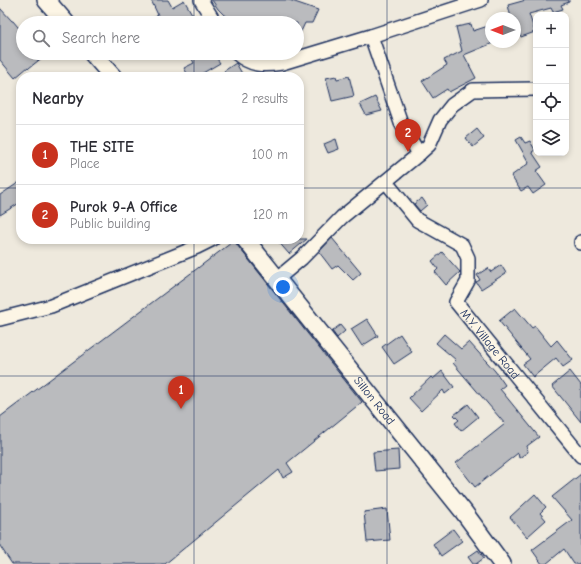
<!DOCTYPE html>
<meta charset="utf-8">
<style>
body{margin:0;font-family:"Comic Neue",sans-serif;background:#f7f7f7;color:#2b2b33}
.controls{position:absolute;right:12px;top:12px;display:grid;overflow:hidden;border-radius:8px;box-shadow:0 2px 6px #0003}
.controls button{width:36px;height:36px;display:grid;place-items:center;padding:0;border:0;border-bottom:1px solid #e1e1e2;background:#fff;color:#2b2b33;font:20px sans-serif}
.compass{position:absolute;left:485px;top:12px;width:36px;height:36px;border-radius:50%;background:#fff;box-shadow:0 2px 6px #0003;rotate:270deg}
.you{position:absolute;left:283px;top:287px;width:14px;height:14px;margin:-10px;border:3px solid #fff;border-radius:50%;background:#1a73e8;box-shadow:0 0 0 6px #1a73e833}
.badge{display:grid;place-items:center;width:26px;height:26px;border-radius:50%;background:#c8321e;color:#fff;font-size:13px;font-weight:700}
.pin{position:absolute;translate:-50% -33px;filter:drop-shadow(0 1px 2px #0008)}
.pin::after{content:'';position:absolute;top:21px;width:14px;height:12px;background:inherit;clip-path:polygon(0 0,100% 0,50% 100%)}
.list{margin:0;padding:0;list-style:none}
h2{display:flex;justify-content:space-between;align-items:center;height:52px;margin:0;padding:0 16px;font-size:17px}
h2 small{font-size:13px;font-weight:400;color:#7c7c81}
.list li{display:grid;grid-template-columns:26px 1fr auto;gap:12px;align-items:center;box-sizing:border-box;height:60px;padding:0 16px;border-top:1px solid #e1e1e2}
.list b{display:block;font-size:15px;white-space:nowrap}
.list p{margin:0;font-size:13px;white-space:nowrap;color:#7c7c81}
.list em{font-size:13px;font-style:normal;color:#7c7c81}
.icon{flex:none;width:22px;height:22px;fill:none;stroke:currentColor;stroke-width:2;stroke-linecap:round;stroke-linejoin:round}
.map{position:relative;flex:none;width:581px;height:564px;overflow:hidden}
.search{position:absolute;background:#fff;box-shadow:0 2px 6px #0003;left:16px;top:16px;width:288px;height:44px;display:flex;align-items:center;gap:10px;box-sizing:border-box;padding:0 14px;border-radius:22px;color:#7c7c81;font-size:15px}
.panel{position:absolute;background:#fff;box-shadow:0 2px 6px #0003;left:16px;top:72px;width:288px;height:172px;border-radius:16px}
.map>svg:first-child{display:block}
</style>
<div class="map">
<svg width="581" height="564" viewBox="0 0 581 564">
<rect width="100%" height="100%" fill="#eee9dd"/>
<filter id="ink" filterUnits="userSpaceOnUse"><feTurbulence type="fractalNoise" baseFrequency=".025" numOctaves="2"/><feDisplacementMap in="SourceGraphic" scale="8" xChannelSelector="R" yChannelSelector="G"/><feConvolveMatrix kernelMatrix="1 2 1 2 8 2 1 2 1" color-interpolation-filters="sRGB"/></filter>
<g filter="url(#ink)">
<!-- building -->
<path fill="#babbbe" stroke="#1b2f5e" d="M151,0h17l4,7 12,-7 11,19 -6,4h-44l13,-8z
M212,0h77l29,10 -6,13h-7l-8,17v-17h-56l-17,-8 -6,-6z
M526,0h43v2l-8,3 2,4 -10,3 -2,-4 -22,6 6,18 -14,5 -6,-15v-4h-4l-3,-13z
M0,8l12,13h1l10,12v20h25l-19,15 -1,-1 -13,11 -15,-18z
M471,24l2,7 15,-5 3,10v6l2,1 -29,12 12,23 -27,14 -2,-3 -14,9 -11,-17 25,-16 -3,-5 18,-9 -6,-24z
M189,53h24l7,10 -24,14h-7l-5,-9 10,-5z
M236,63l8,14h-17l-3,-6z
M336,76l1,3 12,-3 5,20 -22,5 -6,-23z
M375,97l7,14 -16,4 -6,-11z
M477,129l7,9 -11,9 -7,-9z
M521,137l4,6 5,-2 5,9 -3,2 10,15 -6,4 10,14 -13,9 -5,-7 -7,4 -10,-15 18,-13 -13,-23z
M336,139l3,10 -11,4 -4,-9z
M21,181v21l-21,13v-20z
M422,198l5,7 -7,6 -6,-7z
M332,238l29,35 -8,7 -15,-15 -6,4 -13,-17z
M276,239h31l-18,15z
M235,240l2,5 125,157 -75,61 6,9 -10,6 -4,-8 -114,94h-153l-12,-18v-129z
M442,252l18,20 -14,13 -11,-13 3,-3 -6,-8z
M501,265l5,8 -25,16 -5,-7 4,-2 -3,-5 11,-7 3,4z
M515,308l17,20 3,-2 16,20 6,-6 16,20 -10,7 -7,-9 -23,19 -10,-13 7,-5 -31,-38z
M367,319l11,17 -16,10 -11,-17z
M340,325l5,6 -8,7 -5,-7z
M400,334l12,18 -18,12 -12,-17z
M444,334l17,15 8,-7 26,29 10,14 -5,4 39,48 -12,9 1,6 -9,6 -1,-5 -43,34 -19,-24 49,-39 -52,-61 3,-3 -20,-17z
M442,371l12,16 -9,7 -2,-4 -22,21 -12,-13 22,-21 2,2z
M570,371l11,14v37l-29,-36z
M468,404l10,13 -17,14 -6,-8 4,-3 -5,-5z
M398,450l1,19 -24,2 -2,-19z
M581,474v88l-3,2h-4l-10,-15 -18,15h-4l-10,-14 40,-30 -20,-23z
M535,494l11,13 -6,6 6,7 -19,17 -17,-20z
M387,509l3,31 -23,2 -3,-30z
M453,529l9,12 -21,15 -8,-12z
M478,550l6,8 -8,6h-3l-5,-7z"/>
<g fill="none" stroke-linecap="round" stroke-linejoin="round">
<defs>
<g id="minor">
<path d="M201,0l14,23"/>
<path d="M371,36l110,-36"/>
<path d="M236,53c15,13 27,13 46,10l89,-27 30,87 18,31 -77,63 -40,41 -25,21"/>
<path d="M419,154l10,-9 11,-25 12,-15 21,-15 63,-1"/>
<path id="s1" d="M386,182l31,38 45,25 6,13v23l-12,21 125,154"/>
<path d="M581,242v1"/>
<path d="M0,319l51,-13 146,-59 16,-8"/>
</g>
<g id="major">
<path d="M46,0l20,23"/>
<path d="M92,53l21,24"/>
<path id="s2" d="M245,239l218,272 39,53"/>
</g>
</defs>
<!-- minor casing -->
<use href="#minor" stroke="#1b2f5e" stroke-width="16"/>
<!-- major casing -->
<use href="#major" stroke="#1b2f5e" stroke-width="20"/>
<!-- minor -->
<use href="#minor" stroke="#fcf5e5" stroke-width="13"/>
<!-- major -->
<use href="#major" stroke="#fcf5e5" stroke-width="17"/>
</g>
</g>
<!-- grid -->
<path fill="none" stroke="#1b2f5e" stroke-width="1" stroke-opacity="0.55" d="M194,0v23M387,0v564M194,53v24M0,188h21M299,188h282M194,239v325M0,376h581"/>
<g text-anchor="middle" stroke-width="4" stroke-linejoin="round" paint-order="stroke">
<!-- street labels -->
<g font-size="12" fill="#1b2f5e" stroke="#fcf5e5">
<text dy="4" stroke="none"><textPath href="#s1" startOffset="216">M.Y. Village Road</textPath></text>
<text dy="4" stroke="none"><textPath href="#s2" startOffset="207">Sillon Road</textPath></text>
</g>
</g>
</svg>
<div class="controls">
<button>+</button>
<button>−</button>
<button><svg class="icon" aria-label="locate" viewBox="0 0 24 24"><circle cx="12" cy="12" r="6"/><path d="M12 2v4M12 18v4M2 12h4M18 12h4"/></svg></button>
<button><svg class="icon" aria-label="layers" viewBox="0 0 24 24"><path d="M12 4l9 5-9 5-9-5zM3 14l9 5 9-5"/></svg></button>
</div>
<svg class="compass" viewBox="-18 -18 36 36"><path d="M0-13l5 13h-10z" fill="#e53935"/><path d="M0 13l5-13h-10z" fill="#7c7c81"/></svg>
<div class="you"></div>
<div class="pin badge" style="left:181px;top:409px">1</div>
<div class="pin badge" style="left:408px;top:152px">2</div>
<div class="search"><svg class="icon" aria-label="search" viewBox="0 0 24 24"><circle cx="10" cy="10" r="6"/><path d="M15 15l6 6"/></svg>Search here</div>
<section class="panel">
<h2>Nearby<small>2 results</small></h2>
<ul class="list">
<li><span class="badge">1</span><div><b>THE SITE</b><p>Place</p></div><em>100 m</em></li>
<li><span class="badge">2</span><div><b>Purok 9-A Office</b><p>Public building</p></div><em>120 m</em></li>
</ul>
</section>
</div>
